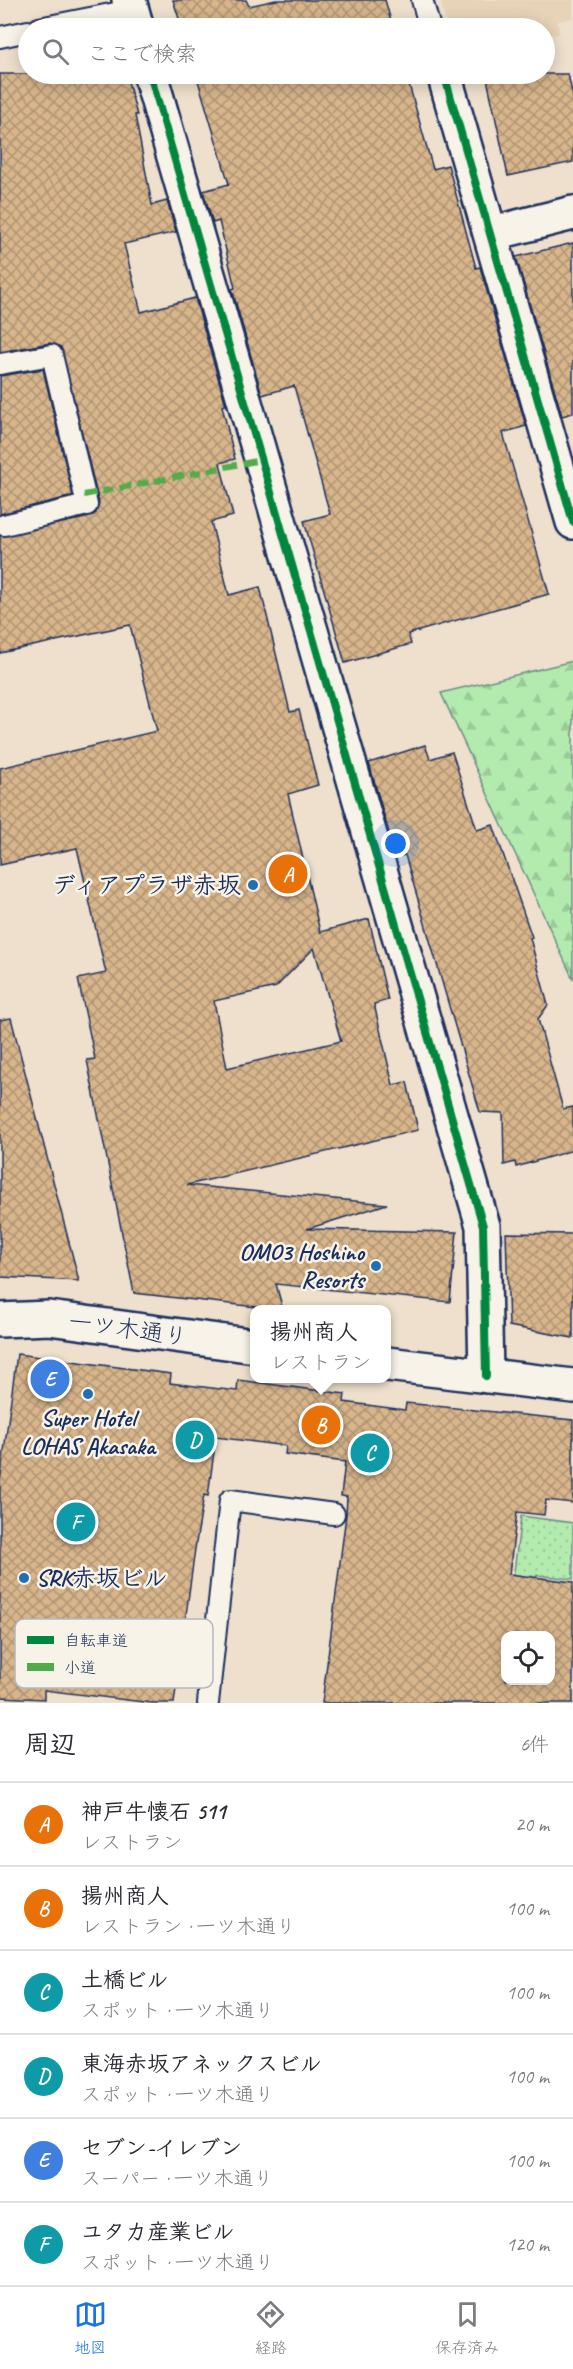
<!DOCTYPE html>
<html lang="ja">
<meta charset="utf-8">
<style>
body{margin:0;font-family:Caveat,"Klee One",sans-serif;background:#f7f7f7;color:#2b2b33}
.controls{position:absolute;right:18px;bottom:18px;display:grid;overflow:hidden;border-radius:12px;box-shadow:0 3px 15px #0003}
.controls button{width:54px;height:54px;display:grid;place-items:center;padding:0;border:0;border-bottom:2px solid #e1e1e2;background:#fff;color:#2b2b33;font:30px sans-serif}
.you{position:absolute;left:396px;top:844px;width:21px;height:21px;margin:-15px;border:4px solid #fff;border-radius:50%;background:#1a73e8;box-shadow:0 0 0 9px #1a73e833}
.badge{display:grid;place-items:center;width:39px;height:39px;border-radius:50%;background:#1a73e8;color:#fff;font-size:20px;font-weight:700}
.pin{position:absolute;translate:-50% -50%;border:3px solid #fff;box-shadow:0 2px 6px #0006}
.popup{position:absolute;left:250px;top:1305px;width:141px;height:78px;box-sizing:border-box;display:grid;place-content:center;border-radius:12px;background:#fff;filter:drop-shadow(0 2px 4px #0005);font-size:20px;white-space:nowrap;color:#7c7c81}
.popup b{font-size:22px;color:#2b2b33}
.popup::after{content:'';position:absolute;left:50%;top:100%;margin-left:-12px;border:12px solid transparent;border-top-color:#fff}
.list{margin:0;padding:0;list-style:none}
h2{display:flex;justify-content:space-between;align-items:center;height:78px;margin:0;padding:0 24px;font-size:26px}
h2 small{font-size:20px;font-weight:400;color:#7c7c81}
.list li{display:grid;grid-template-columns:39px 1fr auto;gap:18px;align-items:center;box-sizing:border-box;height:84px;padding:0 24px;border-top:2px solid #e1e1e2}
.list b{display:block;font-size:22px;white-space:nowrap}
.list p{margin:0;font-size:20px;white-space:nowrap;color:#7c7c81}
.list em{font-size:20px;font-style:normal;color:#7c7c81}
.icon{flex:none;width:33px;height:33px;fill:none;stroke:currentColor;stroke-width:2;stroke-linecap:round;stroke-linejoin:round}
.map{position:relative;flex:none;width:573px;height:1703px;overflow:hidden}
.search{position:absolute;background:#fff;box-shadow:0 3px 15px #0003;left:18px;right:18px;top:18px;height:66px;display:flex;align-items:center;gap:15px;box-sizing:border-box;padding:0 21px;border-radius:33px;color:#7c7c81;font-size:22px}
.sheet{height:582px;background:#fff}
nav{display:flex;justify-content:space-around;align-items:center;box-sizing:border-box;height:84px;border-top:2px solid #e1e1e2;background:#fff;font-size:16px;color:#7c7c81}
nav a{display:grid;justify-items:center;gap:3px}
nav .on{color:#1a73e8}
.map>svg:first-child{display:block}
</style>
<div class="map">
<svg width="573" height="1703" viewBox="0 0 573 1703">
<defs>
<pattern id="grass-dots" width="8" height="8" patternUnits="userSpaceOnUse" patternTransform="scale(1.5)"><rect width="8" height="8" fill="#b3ebae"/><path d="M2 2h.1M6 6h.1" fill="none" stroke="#99ca98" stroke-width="1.8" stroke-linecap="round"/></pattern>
<pattern id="forest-firs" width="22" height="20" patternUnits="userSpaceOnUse" patternTransform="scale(1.5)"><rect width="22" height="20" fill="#b3ebae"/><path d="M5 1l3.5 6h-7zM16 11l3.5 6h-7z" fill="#99ca98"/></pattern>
<pattern id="building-cross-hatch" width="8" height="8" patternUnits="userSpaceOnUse" patternTransform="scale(1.5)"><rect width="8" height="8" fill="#d8b58a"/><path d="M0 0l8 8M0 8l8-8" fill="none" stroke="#ae9474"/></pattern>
</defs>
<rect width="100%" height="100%" fill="#eee0cc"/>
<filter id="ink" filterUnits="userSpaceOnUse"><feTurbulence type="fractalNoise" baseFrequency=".0167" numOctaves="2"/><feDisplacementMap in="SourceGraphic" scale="12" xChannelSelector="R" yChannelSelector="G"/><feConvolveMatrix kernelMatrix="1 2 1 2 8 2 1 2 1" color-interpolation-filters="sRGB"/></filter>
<g filter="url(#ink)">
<!-- built -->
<path fill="#e7d3b8" d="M440,0h133v18l-15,3 1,13 -14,2 -1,-8h-96z"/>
<!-- grass -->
<path fill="url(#grass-dots)" stroke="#678d86" stroke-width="1.5" d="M521,1516l52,7v56l-36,-4 -3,24 -23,-3z"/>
<!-- forest -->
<path fill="url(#forest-firs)" stroke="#678d86" stroke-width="1.5" d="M573,661v318l-132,-286z"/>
<!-- building -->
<path fill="url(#building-cross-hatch)" stroke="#1b2f5e" stroke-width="1.5" fill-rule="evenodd" d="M173,0h73l3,6 27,-6h109l8,28h-211z
M0,74h126l11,41h-2l17,90 15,-4 9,31 -52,12 17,68 54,-14 31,107 -4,1 13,53 -15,4 13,53 -22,6 18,73 31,-8 30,125 9,-2 19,75 -30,9 32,138 49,-13 19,81 -14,4 19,81 14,-3 11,48 -231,55 200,19 -80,25 150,3 -7,70 -174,-18 7,26 -149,-17 -47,-233 8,-1 -17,-80 28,-6 -29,-125 -77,17v-97l157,-37 -27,-106 -130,28v-117l90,-19 6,-4 3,-10 -38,-156 -11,-4 -50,9zM314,948l27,93 -114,27 -13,-67 62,-14z
M196,74h210l27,95 15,-4 28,103 4,-1 46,159 -23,7 46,161 -141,40 3,10 -66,19 -41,-142 26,-7 -36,-128 -32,9 -30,-106 3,-1 -16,-67 -6,2 -10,-32 26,-7z
M486,74h82l5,23v65l-65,14z
M573,243v170l-11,3 -46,-159z
M43,369l30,127 -73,18v-138z
M425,745l5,14 22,-7 25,78 16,-5 39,112 -2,1 18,67 -10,14 25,90 10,-2v43l-57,17 -1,-5 -11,3 -1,-52 -23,-1 -75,-257 -9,2 -27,-94z
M11,1018l68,263 -79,-4v-257z
M506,1233l67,1v104l-64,-12z
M17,1354l154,20 -1,9 67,8 1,-11 107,14 -1,8 61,8 1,-7 167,17v83l-27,-3 -2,15 -27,-3 -8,62 64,8v121h-251l24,-188 1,-18 -6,-1 4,-34 -60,-8 1,-8 -70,-9 -8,59 -4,-1 -9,54 -21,154h-22l-108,-13v9l-44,-2v-216zM506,1635h44v45h-44z"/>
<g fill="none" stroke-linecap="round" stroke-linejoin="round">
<defs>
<path id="service" d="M422,0l8,28
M39,28l92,-18
M0,37l28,-6
M0,364l52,-9 35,150 -83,20
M208,1703l22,-203 104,14"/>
<path id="minor" d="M129,0l8,28
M150,74l333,1152 3,150
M444,74l129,448
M490,234l83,-21
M0,1320l49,-2 206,28
M387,1364l186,22"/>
</defs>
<!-- service casing -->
<use href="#service" stroke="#1b2f5e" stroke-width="24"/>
<!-- minor casing -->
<use href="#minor" stroke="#1b2f5e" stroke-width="38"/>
<!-- service -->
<use href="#service" stroke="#f7f3e8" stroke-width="20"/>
<!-- minor -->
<use href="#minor" stroke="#f7f3e8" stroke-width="33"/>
<!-- quiet -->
<path stroke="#52ab49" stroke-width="6" stroke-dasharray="12 6" stroke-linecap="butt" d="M84,495l177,-35"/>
<defs>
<path id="cycleway" d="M150,74l333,1152 3,150
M444,74l129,448"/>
</defs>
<!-- cycleway casing -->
<use href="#cycleway" stroke="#f7f3e8" stroke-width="11"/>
<!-- cycleway -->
<use href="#cycleway" stroke="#00873e" stroke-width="8"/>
</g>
</g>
<!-- markers -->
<g fill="#1f6fb2" stroke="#f7f3e8" stroke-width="2">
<circle cx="253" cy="885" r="6"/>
<circle cx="376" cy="1266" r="6"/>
<circle cx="88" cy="1394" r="6"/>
<circle cx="24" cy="1578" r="6"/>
</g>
<g text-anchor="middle" stroke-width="5" stroke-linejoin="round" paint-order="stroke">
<!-- poi labels -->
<g font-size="24" font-weight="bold" fill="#1b2f5e" stroke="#f7f3e8" text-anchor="end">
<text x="241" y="893">ディアプラザ赤坂</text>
<text x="364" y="1260">OMO3 Hoshino<tspan x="364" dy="28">Resorts</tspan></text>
<text x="88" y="1426" text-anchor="middle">Super Hotel<tspan x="88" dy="28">LOHAS Akasaka</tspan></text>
<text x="36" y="1586" text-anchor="start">SRK赤坂ビル</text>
</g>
<!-- street labels -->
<g font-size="24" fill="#1b2f5e" stroke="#f7f3e8">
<text transform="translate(128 1329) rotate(8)" y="8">一ツ木通り</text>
</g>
</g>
<!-- legend -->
<rect x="15" y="1619" width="198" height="69" rx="9" fill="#f7f3e8" stroke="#b5b8bf" stroke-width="1.5"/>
<rect x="27" y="1636" width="27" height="8" fill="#00873e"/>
<rect x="27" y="1663" width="27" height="8" fill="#52ab49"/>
<g font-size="16" fill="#1b2f5e">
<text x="64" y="1646">自転車道</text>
<text x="64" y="1673">小道</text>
</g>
</svg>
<div class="controls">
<button><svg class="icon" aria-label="locate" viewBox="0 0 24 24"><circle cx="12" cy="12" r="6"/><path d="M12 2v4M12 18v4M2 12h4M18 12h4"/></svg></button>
</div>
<div class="you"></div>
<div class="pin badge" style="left:288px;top:874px;background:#e8710a">A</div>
<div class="pin badge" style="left:321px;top:1425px;background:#e8710a">B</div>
<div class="popup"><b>揚州商人</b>レストラン</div>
<div class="pin badge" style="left:370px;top:1453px;background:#0f9aa8">C</div>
<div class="pin badge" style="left:195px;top:1440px;background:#0f9aa8">D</div>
<div class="pin badge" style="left:50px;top:1379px;background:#3f7fe0">E</div>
<div class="pin badge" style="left:76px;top:1522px;background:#0f9aa8">F</div>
<div class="search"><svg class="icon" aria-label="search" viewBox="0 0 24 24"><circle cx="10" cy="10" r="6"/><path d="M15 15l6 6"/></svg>ここで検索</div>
</div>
<section class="sheet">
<h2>周辺<small>6件</small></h2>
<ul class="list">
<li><span class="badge" style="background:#e8710a">A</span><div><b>神戸牛懐石 511</b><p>レストラン</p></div><em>20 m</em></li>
<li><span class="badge" style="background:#e8710a">B</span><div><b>揚州商人</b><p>レストラン · 一ツ木通り</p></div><em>100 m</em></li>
<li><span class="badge" style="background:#0f9aa8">C</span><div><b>土橋ビル</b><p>スポット · 一ツ木通り</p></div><em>100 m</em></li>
<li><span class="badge" style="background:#0f9aa8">D</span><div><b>東海赤坂アネックスビル</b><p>スポット · 一ツ木通り</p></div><em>100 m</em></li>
<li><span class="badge" style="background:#3f7fe0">E</span><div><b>セブン-イレブン</b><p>スーパー · 一ツ木通り</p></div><em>100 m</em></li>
<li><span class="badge" style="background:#0f9aa8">F</span><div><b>ユタカ産業ビル</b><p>スポット · 一ツ木通り</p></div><em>120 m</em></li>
</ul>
</section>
<nav>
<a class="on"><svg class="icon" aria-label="map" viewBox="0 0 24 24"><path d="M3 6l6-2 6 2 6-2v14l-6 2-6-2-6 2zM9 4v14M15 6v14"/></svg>地図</a>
<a><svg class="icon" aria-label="directions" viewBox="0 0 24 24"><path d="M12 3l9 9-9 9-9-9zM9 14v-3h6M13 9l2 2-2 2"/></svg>経路</a>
<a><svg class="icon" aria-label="saved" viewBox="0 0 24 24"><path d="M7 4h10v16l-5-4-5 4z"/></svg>保存済み</a>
</nav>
